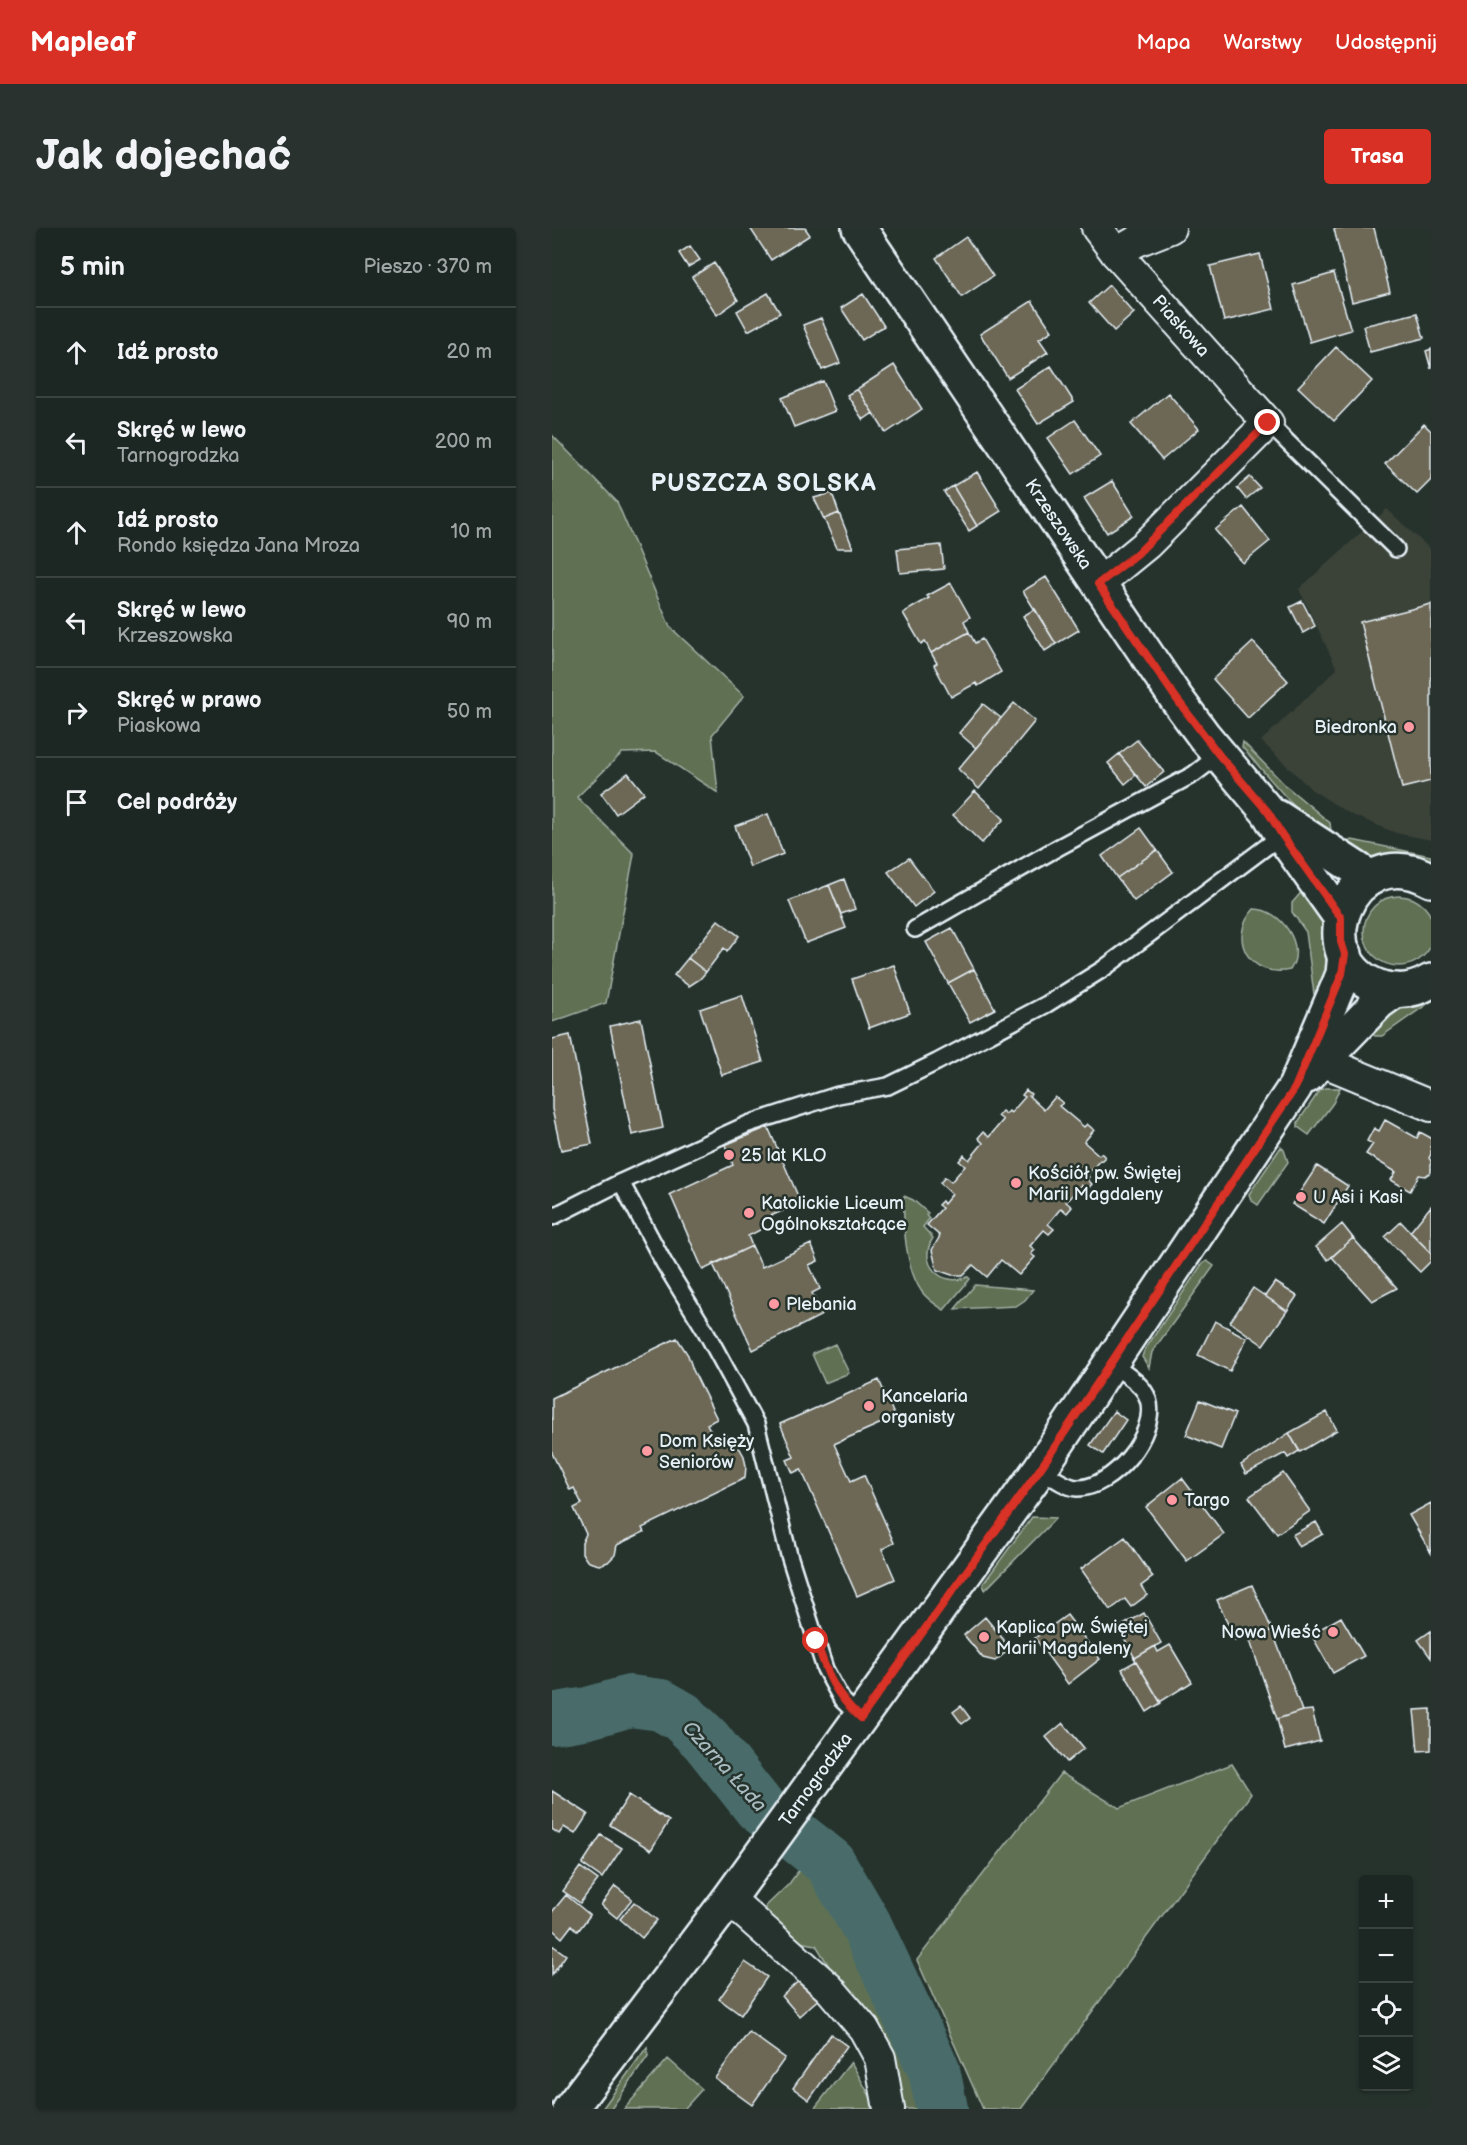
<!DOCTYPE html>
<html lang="pl">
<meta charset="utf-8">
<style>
body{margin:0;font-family:"Balsamiq Sans",sans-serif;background:#29322f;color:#f1f3f6}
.controls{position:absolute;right:18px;bottom:18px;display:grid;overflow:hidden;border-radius:6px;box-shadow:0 2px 4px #0004}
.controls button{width:54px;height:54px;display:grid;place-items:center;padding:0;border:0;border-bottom:2px solid #3a4340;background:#1c2622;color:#f1f3f6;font:30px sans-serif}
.stop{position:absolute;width:18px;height:18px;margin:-14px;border:4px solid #d93025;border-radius:50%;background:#fff}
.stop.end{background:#d93025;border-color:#fff;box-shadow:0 2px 6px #0008}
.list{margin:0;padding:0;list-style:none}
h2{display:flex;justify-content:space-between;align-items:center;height:78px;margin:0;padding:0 24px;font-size:26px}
h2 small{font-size:20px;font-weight:400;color:#a0a5a5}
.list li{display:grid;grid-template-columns:39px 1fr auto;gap:18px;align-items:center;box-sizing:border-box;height:90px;padding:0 24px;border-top:2px solid #3a4340}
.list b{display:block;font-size:22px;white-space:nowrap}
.list p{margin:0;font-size:20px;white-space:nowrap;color:#a0a5a5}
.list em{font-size:20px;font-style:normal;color:#a0a5a5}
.icon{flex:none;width:33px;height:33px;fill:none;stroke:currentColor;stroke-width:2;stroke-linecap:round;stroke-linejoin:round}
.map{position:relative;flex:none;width:879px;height:1881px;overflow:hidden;border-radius:6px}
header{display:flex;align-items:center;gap:36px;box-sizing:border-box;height:84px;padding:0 30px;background:#d93025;color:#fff}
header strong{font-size:28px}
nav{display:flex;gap:33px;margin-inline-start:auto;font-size:21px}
.intro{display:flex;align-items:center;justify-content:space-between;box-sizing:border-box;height:144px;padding:0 36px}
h1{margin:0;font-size:42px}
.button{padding:15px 27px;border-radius:6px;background:#d93025;color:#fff;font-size:21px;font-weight:700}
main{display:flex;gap:36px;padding:0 36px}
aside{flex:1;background:#1c2622;border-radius:6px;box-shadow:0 2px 4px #0004}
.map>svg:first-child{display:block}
</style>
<header>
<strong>Mapleaf</strong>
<nav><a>Mapa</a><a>Warstwy</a><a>Udostępnij</a></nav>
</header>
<div class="intro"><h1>Jak dojechać</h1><a class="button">Trasa</a></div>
<main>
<aside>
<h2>5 min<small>Pieszo · 370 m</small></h2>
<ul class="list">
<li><svg class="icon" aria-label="ahead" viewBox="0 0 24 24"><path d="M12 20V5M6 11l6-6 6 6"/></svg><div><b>Idź prosto</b></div><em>20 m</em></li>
<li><svg class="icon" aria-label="left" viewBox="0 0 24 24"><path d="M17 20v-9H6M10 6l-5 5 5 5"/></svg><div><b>Skręć w lewo</b><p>Tarnogrodzka</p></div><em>200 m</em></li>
<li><svg class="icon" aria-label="ahead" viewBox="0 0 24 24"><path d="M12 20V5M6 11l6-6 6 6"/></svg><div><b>Idź prosto</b><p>Rondo księdza Jana Mroza</p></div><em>10 m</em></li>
<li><svg class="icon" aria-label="left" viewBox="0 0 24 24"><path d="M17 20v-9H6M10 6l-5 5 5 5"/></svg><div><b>Skręć w lewo</b><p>Krzeszowska</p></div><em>90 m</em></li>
<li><svg class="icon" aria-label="right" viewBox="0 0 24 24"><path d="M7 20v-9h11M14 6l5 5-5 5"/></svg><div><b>Skręć w prawo</b><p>Piaskowa</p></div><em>50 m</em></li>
<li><svg class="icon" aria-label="arrive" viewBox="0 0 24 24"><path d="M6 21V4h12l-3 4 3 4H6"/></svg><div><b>Cel podróży</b></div></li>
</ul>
</aside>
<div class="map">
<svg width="879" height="1881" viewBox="0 0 879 1881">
<rect width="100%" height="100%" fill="#26332d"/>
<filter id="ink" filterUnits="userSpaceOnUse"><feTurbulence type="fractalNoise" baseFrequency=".0167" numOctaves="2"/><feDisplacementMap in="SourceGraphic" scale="12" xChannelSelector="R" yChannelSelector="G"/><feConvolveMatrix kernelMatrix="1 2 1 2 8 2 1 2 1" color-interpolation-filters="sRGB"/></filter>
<g filter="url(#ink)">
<!-- built -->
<path fill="#3b4339" d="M835,281l44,41v290l-35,-7 -46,-19 -38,-24 -51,-49 76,-72 -38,-80z"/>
<!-- green -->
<path fill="#5e7052" stroke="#a3b0a5" stroke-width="1.5" d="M0,207l65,67 53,125 74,69 -32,39 6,58 -62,-41 -34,1 -45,44 57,57 -28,149 -54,19z
M691,514l43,44 44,37 1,8 -5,5 -36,-34 -48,-55z
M800,612l79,16v10l-28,-8 -34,1 -25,-16z
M753,660l16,26 5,18 3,32 -9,34 -6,-4 -8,-62 -14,-20v-9z
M812 703a35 35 0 1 1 70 0a35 35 0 1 1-70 0Z
M702,681c27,0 53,37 36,61 -39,9 -64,-31 -36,-61z
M876,771l2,3 -48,34h-7l-8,-7 28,-21z
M773,860h15l-7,15 -24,32 -11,-8v-5l22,-32z
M729,919l3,3 4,12 -30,43 -7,-5 -2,-6z
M352,968l9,4 15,13 -2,2 3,4 -6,8 10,11c-16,25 8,50 35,39l2,2 -26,31c-9,-6 -16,-10 -22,-18 -17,-24 -19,-68 -18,-96z
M655,1033l7,5 -62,86 -3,16 -7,-11 2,-6 58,-87z
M423,1057l58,5 -8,10 -9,6 -61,3z
M283,1116l14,29 -24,10 -13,-29z
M480,1289l24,1 -71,72 -2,-6z
M680,1536l19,30 -230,315h-38l-66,-149 144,-187 58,35z
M252,1635l21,13 12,22 26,60 50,97 15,54h-31l-68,-143 -13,-21 -17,-3 -33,-27v-9l23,-22z
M95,1819l1,9 -37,53h-9z
M116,1831l34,30 -18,20h-60z
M299,1834l26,47h-63z"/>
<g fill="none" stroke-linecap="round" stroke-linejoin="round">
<!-- river -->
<path stroke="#486c6b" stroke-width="52" d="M0,1491l36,-6 42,-12 31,4 21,12 24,23 53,67 71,56 35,60 69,147 8,39"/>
</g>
<!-- building -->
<path fill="#6d6855" stroke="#e8f1f8" stroke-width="1.5" d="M198,0h55l5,7 -39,25z
M786,0h36l16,64 -38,10 -18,-73z
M414,9l27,39 -31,21 -26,-39z
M138,18l10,14 -12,7 -9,-14z
M708,26l14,55 -50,12 -14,-55z
M162,35l24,37 -21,15 -25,-38z
M782,45l17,57 -41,12 -17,-57z
M557,57l25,28 -20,18 -25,-28z
M216,65l12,20 -32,18 -11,-20z
M311,66l21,32 -22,14 -21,-32z
M480,73l20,30 -13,8 9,13 -40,26 -28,-44z
M865,85l7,25 -54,14 -7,-26z
M269,90l19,45 -18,7 -19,-45z
M784,119l36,34 -38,40 -36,-34z
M879,121v20l-5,-18z
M342,137l28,44 -36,24 -29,-44z
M499,138l23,36 -36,22 -23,-35z
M271,153l12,30 -41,16 -12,-29z
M305,161l16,24 -10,7 -16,-25z
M616,165l31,36 -37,31 -31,-36z
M523,192l25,36 -27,18 -25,-36z
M872,196l7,7v49l-14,14 -32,-30z
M425,244l24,39 -24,15 -24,-40z
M698,249l10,11 -14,11 -9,-11z
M560,253l22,35 -27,17 -23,-35z
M401,258l24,40 -8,5 -25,-39z
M280,265l7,20 -15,6 -10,-21z
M691,279l27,34 -27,22 -28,-33z
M287,285l14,35h-16l-13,-29z
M389,317l3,24 -44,4 -3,-24z
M494,349l33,53 -23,14 -33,-53z
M399,355l19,34 -6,4 5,11 -38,21 -6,-12 -4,3 -18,-31 26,-15 -2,-2z
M750,373l13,25 -12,7 -13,-26z
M879,376v177l-29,7 -42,-166z
M483,381l21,35 -11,7 -22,-35z
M417,404l6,11 7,-4 19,33 -23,14 -2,-3 -25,14 -17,-32 3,-2 -6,-10z
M701,414l35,39 -40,37 -35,-39z
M462,475l21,18 -56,68 -21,-20z
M431,476l18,14 -25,30 -17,-15z
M585,512l27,32 -18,15 -27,-33z
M567,526l17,21 -11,9 -17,-21z
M76,545l16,20 -28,21 -15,-21z
M423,563l29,28 -22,24 -29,-28z
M216,586l15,40 -33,13 -15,-41z
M589,600l16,22 -40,28 -15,-22z
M605,622l16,22 -39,29 -17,-23z
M357,630l25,33 -20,16 -26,-35z
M292,651l11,30 -14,5 -12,-29z
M277,657l17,43 -40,15 -17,-42z
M166,692l21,16 -12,16 -3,-4 -18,24 -18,-14z
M400,700l22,41 -26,14 -22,-41z
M136,730l18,14 -6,7 -11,7 -15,-11z
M342,737l16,48 -41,15 -17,-49z
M422,741l21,40 -25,13 -22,-39z
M190,767l21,67 -41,13 -22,-66z
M89,791l22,109 -31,7 -22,-109z
M18,807l22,109 -31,6 -9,-41v-70z
M474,862l5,4 -2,2 15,14 11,-13 8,6 -4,3 25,21 3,-3 7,6 -10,12 15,13 2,-2 4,4 -4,4 -1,-1 -13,15 2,2 -2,2 5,5 -5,6 -6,-5 -15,17 6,5 -5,6 -6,-5 -13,16 6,5 -5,5 -5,-4 -14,16 5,4 -4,4 4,3 -16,18 -18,-15 -14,17 -14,-12 -10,10h-11l-15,-5 -5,-20 8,-14 -13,-11 15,-17 -4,-3 4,-4 2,3 8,-10 -12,-11 5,-6 6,5 14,-16 -6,-5 5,-6 5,5 14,-17 -5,-5 5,-6 6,5 14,-17 -5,-4 4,-5 4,3 3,-3 2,2 14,-16 -3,-2z
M833,892l32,18 3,-6 11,6v16l-2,4 2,3v11l-6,4 -6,-1 -9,16 -19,-11 5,-8 -30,-18 7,-10 -6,-3 7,-13 5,3z
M216,899l33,76 -40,17 3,8 -16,8 4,10 -49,24 -33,-76 63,-29 -8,-20z
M765,938l31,20 -24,38 -32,-20z
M879,978v47l-21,-21z
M849,994l30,31v8l-11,11 -35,-35z
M790,996l11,14 -25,22 -12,-13z
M801,1010l44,50 -25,13 -40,-44z
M259,1016l7,17 -9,4 11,24 -8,4 10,22 -69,35 -40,-86 39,-18 10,21z
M723,1054l22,14 -10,15 -22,-15z
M701,1060l34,23 -24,34 -33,-23z
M663,1093l32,17 -17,33 -32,-16z
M125,1110l11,17 5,15 24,49 -10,5 8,16 10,-5 9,7 6,7 4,7 2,10 -1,12 -103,50 2,4 -27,13 -2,10 -7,7 -9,3 -7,-2 -5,-2 -5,-8v-10l4,-9 -12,-26 8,-4 -8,-16 -4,2 -18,-37v-55z
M327,1152l16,37 -61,27 17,37 13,-6 30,68 -12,6 13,30 -38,17 -56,-127 -8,4 -6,-13 7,-3 -14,-33z
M648,1172l35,14 -14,35 -35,-14z
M562,1183l12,9 -23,34 -13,-9z
M775,1184l10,18 -37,22 -11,-19z
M737,1205l10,18 -11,7 -3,-5 -39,21 -5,-9z
M731,1245l27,38 -33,23 -28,-37z
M630,1250l42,56 -37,27 -41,-54z
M879,1275v50l-22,-38z
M764,1294l7,12 -24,13 -7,-12z
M573,1309l28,40 -12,9 6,9 -16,12 -6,-8 -15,11 -29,-41z
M700,1357l20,45 -22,11 -3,-6 -12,5 -18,-40z
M592,1385l17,30 -26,15 -17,-30z
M515,1387l33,44 -32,25 -33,-46z
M433,1389l19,23 1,13 -10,8 -12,-3 -19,-23z
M789,1389l23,39 -31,17 -22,-39z
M720,1402l30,81 -25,8 -27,-78z
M879,1403v27l-13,-18z
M618,1417l22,37 -32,20 -27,-46 2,2 20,-12 3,6z
M584,1433l25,42 -14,9 -25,-43z
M409,1478l9,12 -8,6 -9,-12z
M879,1481v41l-13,1 -4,-41z
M760,1482l8,31 -35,9 -8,-31 25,-8z
M511,1495l21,25 -17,14 -21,-25z
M0,1563l36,23 -13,20 -11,-7 -5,7 -7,-5z
M77,1567l40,26 -18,29 -41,-25z
M49,1607l21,13 -20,30 -20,-14z
M28,1639l18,13 -18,23 -17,-12z
M63,1658l17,13 -15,19 -16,-13z
M14,1667l24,20 -12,16 -6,-6 -10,13 -10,-9v-17z
M82,1674l23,18 -15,18 -22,-19z
M0,1717l14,10 -14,20z
M193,1734l22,15 -26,38 -22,-16z
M251,1749l18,20 -22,19 -17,-20z
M197,1804l36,26 -33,47 -37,-27z
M279,1806l16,12 -38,54 -16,-12z"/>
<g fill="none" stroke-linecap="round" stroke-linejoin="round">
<defs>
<path id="lane" d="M716,195l128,126
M363,701l144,-82 135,-73 25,-19
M0,989l69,-35
M488,1241c11,7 25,18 37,19 35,1 82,-55 71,-89 -5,-16 -24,-25 -36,-35
M309,1490l-19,-18 -17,-31 -36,-114 -33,-131 -51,-94 -41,-67 -43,-81 127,-58 90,-29 50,-9 49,-24 110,-58 56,-35 179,-134"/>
<g id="street">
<path id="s1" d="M545,0l19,25 152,170 -121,121 -49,40"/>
<path d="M564,25l21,-12 33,-13"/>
<path d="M770,833l109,45"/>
<path d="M177,1671l100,89 35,41 16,29 9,51"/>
</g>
<g id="secondary">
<path id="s2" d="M307,0l317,470 28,38 64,76 14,23 59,83"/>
<path d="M725,589l94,61"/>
<path d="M879,652c-80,-45 -132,82 -49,108 17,5 34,2 49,-7"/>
<path d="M755,848l72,-74 17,-12"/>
<path id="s3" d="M18,1881l159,-210 311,-430 255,-382 44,-103 4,-10 2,-20"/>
</g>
</defs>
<!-- lane casing -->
<use href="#lane" stroke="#e8f1f8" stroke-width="20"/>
<!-- street casing -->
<use href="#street" stroke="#e8f1f8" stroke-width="34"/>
<!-- secondary casing -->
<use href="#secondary" stroke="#e8f1f8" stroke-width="38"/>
<!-- lane -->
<use href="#lane" stroke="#26332d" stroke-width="15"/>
<!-- street -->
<use href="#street" stroke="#26332d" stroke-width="30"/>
<!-- secondary -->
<use href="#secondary" stroke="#26332d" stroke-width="33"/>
</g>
</g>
<g fill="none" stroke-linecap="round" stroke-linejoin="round" filter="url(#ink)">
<!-- route -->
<path stroke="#d93025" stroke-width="8" d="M264,1413c11,33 19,54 45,77l179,-249 255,-381 47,-114 3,-20 -4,-12v-24l-59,-83 -14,-23 -49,-57 -43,-57 -78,-114 40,-31 130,-130"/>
</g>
<!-- markers -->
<g fill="#ff9aa2" stroke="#26332d" stroke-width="2">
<circle cx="857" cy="499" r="6"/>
<circle cx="177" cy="927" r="6"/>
<circle cx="464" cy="955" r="6"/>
<circle cx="749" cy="969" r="6"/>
<circle cx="197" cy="985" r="6"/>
<circle cx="222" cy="1076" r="6"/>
<circle cx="317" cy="1178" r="6"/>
<circle cx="95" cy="1223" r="6"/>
<circle cx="620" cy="1272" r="6"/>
<circle cx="781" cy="1404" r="6"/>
<circle cx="432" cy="1409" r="6"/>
</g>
<g text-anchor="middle" stroke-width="5" stroke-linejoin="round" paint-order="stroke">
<!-- street labels -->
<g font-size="18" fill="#e8f1f8" stroke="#26332d">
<text dy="6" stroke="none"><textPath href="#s1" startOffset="129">Piaskowa</textPath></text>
<text dy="6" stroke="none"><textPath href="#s2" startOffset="357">Krzeszowska</textPath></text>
<text dy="6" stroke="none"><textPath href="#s3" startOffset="411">Tarnogrodzka</textPath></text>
</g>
<!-- poi labels -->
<g font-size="18" fill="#e8f1f8" stroke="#26332d" text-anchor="start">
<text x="845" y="505" text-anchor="end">Biedronka</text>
<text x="189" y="933">25 lat KLO</text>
<text x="476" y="951">Kościół pw. Świętej<tspan x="476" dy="21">Marii Magdaleny</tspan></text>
<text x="761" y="975">U Asi i Kasi</text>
<text x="209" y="981">Katolickie Liceum<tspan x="209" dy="21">Ogólnokształcące</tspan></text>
<text x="234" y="1082">Plebania</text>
<text x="329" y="1174">Kancelaria<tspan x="329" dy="21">organisty</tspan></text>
<text x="107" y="1219">Dom Księży<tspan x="107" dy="21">Seniorów</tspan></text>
<text x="632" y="1278">Targo</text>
<text x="444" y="1405">Kaplica pw. Świętej<tspan x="444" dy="21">Marii Magdaleny</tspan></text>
<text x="769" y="1410" text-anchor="end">Nowa Wieść</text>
</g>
<!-- water labels -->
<g font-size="20" font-style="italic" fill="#a8bcc0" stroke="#26332d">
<text transform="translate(173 1538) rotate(48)" y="7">Czarna Łada</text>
</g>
<!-- district labels -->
<g font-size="24" font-weight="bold" letter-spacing="1.5" fill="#e8f1f8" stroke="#26332d">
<text x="212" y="263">PUSZCZA SOLSKA</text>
</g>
</g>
</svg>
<div class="controls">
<button>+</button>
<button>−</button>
<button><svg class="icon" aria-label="locate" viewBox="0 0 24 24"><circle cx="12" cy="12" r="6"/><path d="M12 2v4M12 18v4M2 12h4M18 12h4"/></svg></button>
<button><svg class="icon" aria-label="layers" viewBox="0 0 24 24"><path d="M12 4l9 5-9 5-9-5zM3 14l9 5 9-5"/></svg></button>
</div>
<div class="stop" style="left:264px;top:1413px"></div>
<div class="stop end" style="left:716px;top:195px"></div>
</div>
</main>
